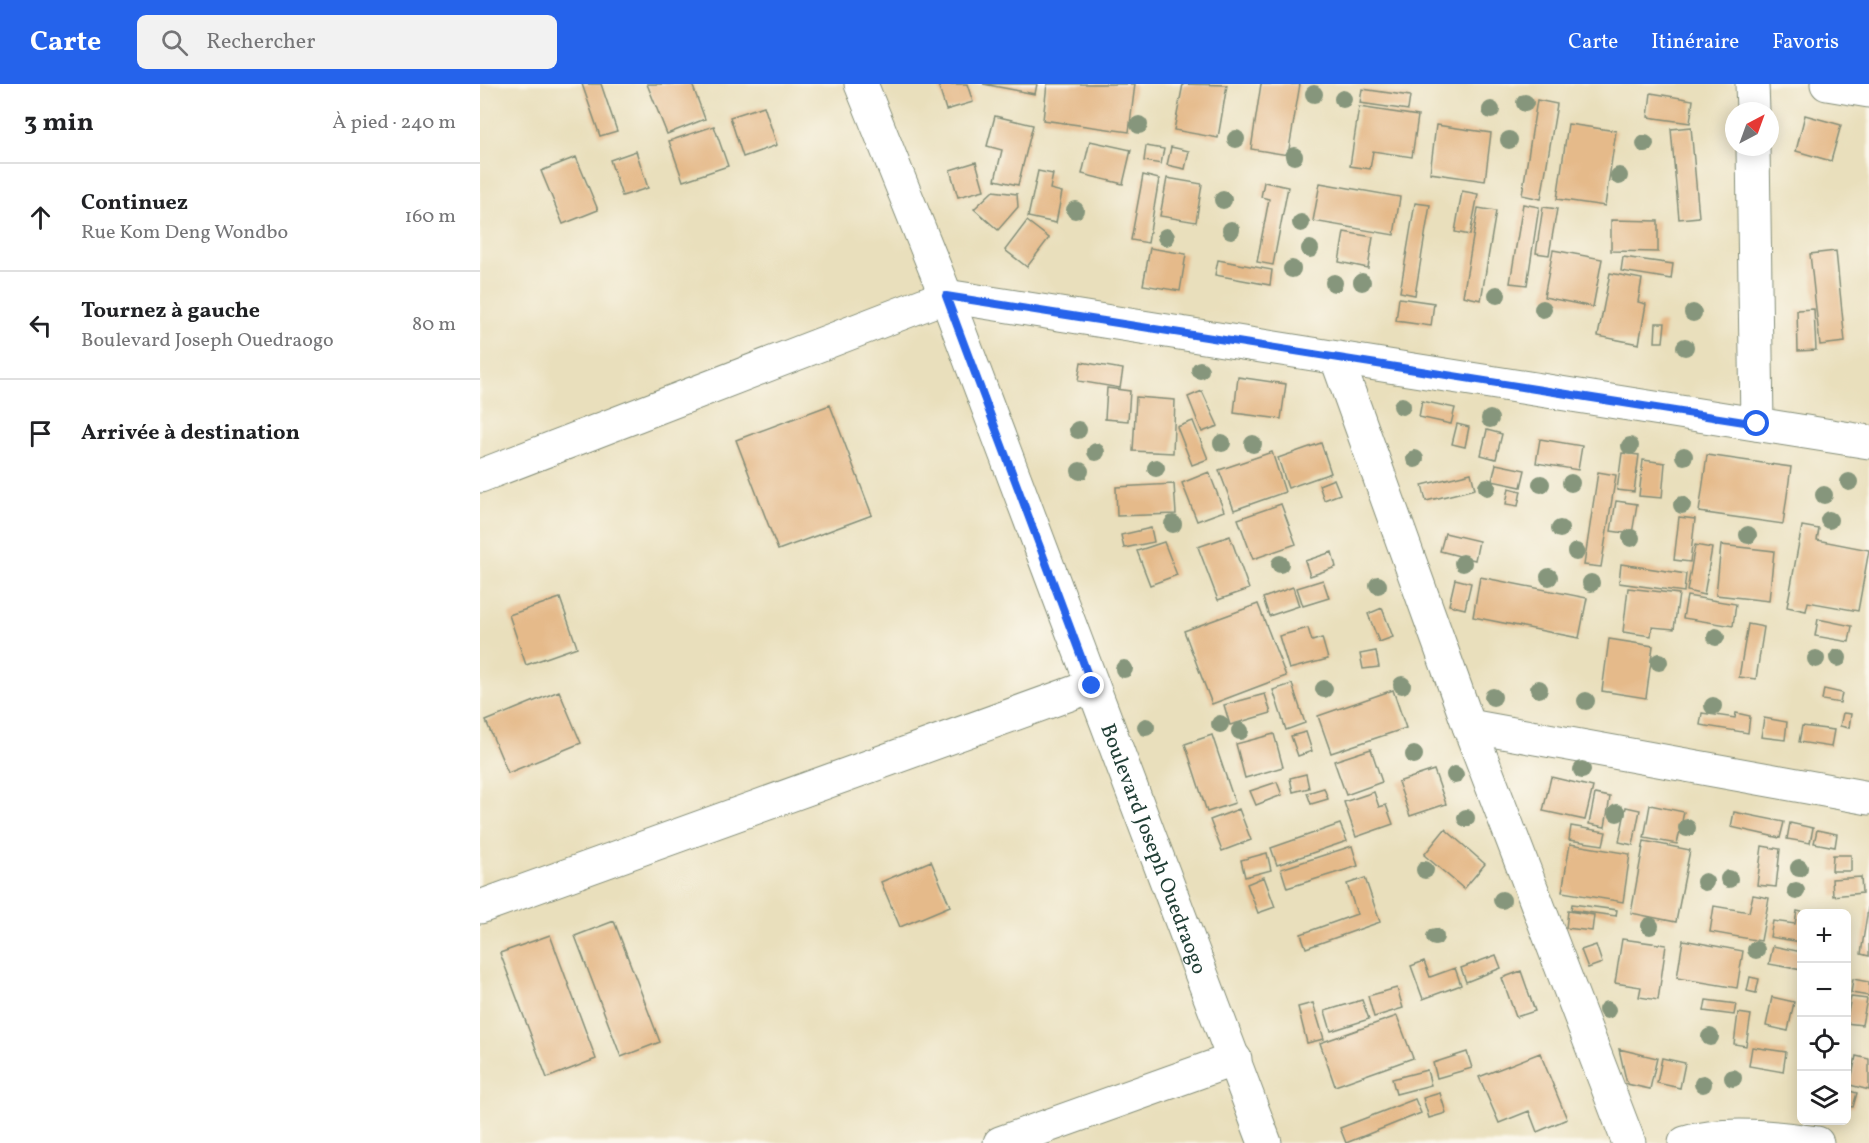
<!DOCTYPE html>
<html lang="fr">
<meta charset="utf-8">
<style>
body{margin:0;font-family:Vollkorn,serif;background:#f2f2f2;color:#202124}
.controls{position:absolute;right:18px;bottom:18px;display:grid;overflow:hidden;border-radius:9px;box-shadow:0 3px 15px #0003}
.controls button{width:54px;height:54px;display:grid;place-items:center;padding:0;border:0;border-bottom:2px solid #e0e0e0;background:#fff;color:#202124;font:30px sans-serif}
.compass{position:absolute;left:1245px;top:18px;width:54px;height:54px;border-radius:50%;background:#fff;box-shadow:0 3px 15px #0003;rotate:41deg}
.stop{position:absolute;width:18px;height:18px;margin:-14px;border:4px solid #2563eb;border-radius:50%;background:#fff}
.stop.end{background:#2563eb;border-color:#fff;box-shadow:0 2px 6px #0008}
.list{margin:0;padding:0;list-style:none}
h2{display:flex;justify-content:space-between;align-items:center;height:78px;margin:0;padding:0 24px;font-size:26px}
h2 small{font-size:20px;font-weight:400;color:#757577}
.list li{display:grid;grid-template-columns:39px 1fr auto;gap:18px;align-items:center;box-sizing:border-box;height:108px;padding:0 24px;border-top:2px solid #e0e0e0}
.list b{display:block;font-size:22px;white-space:nowrap}
.list p{margin:0;font-size:20px;white-space:nowrap;color:#757577}
.list em{font-size:20px;font-style:normal;color:#757577}
.icon{flex:none;width:33px;height:33px;fill:none;stroke:currentColor;stroke-width:2;stroke-linecap:round;stroke-linejoin:round}
.map{position:relative;flex:none;width:1389px;height:1059px;overflow:hidden}
header{display:flex;align-items:center;gap:36px;box-sizing:border-box;height:84px;padding:0 30px;background:#2563eb;color:#fff}
header strong{font-size:28px}
nav{display:flex;gap:33px;margin-inline-start:auto;font-size:21px}
.search{width:420px;height:54px;background:#f2f2f2;display:flex;align-items:center;gap:15px;box-sizing:border-box;padding:0 21px;border-radius:9px;color:#757577;font-size:22px}
main{display:flex}
aside{flex:1;background:#fff}
.map>svg:first-child{display:block}
</style>
<header>
<strong>Carte</strong>
<div class="search"><svg class="icon" aria-label="search" viewBox="0 0 24 24"><circle cx="10" cy="10" r="6"/><path d="M15 15l6 6"/></svg>Rechercher</div>
<nav><a>Carte</a><a>Itinéraire</a><a>Favoris</a></nav>
</header>
<main>
<aside>
<h2>3 min<small>À pied · 240 m</small></h2>
<ul class="list">
<li><svg class="icon" aria-label="ahead" viewBox="0 0 24 24"><path d="M12 20V5M6 11l6-6 6 6"/></svg><div><b>Continuez</b><p>Rue Kom Deng Wondbo</p></div><em>160 m</em></li>
<li><svg class="icon" aria-label="left" viewBox="0 0 24 24"><path d="M17 20v-9H6M10 6l-5 5 5 5"/></svg><div><b>Tournez à gauche</b><p>Boulevard Joseph Ouedraogo</p></div><em>80 m</em></li>
<li><svg class="icon" aria-label="arrive" viewBox="0 0 24 24"><path d="M6 21V4h12l-3 4 3 4H6"/></svg><div><b>Arrivée à destination</b></div></li>
</ul>
</aside>
<div class="map">
<svg width="1389" height="1059" viewBox="0 0 1389 1059">
<rect width="100%" height="100%" fill="#fbf7ec"/>
<filter id="ink" filterUnits="userSpaceOnUse"><feTurbulence type="fractalNoise" baseFrequency=".0167" numOctaves="2"/><feDisplacementMap in="SourceGraphic" scale="12" xChannelSelector="R" yChannelSelector="G"/><feConvolveMatrix kernelMatrix="1 2 1 2 8 2 1 2 1" color-interpolation-filters="sRGB"/></filter>
<filter id="wash" filterUnits="userSpaceOnUse"><feTurbulence type="fractalNoise" baseFrequency=".008" numOctaves="4" result="noise"/><feDisplacementMap in="SourceGraphic" scale="24" xChannelSelector="R" yChannelSelector="G"/><feGaussianBlur stdDeviation="1.35" result="paint"/><feColorMatrix in="noise" values="0 0 0 0 0 0 0 0 0 0 0 0 0 0 0 0 0 1.4 0 .05"/><feComposite in="paint" operator="in"/></filter>
<g filter="url(#wash)">
<rect width="100%" height="100%" fill="#e9dfbc"/>
<g id="blocks">
<!-- building -->
<path fill="#e5ba8a" d="M102,0h19l16,47 -17,5z
M167,0h45l13,35 -38,15z
M458,0h29l6,18 -27,8z
M503,0h54l-2,10z
M567,0h88l-6,48 -86,-12z
M703,0l44,1 -9,53 -44,-8z
M781,0h39l-12,71 -37,-6z
M882,5l48,7 -2,14 -48,-7z
M1171,9l42,7 -3,23 -42,-6z
M1057,16l20,4 -16,95 -19,-4z
M284,22l13,39 -34,12 -13,-40z
M879,23l59,9 -6,41 -39,-6 -3,18 -20,-3z
M1325,31l36,10 -10,36 -35,-10z
M515,32l38,9 -15,60 -23,-5 7,-30 -15,-4z
M1088,40l48,7 -11,75 -48,-7z
M956,41l55,8 -6,48 -55,-8z
M234,42l14,40 -45,15 -14,-40z
M1211,43l8,90 -20,2 -8,-90z
M610,57l41,9 -8,34 -41,-10z
M666,62l18,3 -3,15 -17,-3z
M691,63l18,4 -4,18 -18,-4z
M156,67l12,37 -26,8 -12,-36z
M96,73l22,53 -35,14 -22,-53z
M496,78l8,28 -26,7 -8,-27z
M558,87l15,3 -3,15 12,3 -6,31 -28,-6z
M663,91l16,4 -11,64 -17,-3z
M687,94l35,6 -6,38 -36,-6z
M784,98l24,5 -15,78 -16,-3 12,-63 -8,-2z
M840,99l80,14 -6,38 -81,-14z
M513,107l24,3 1,13 -20,23 -24,-21z
M982,107l16,3 -8,41 -15,-3z
M935,119l15,2 -15,90 -15,-3z
M1043,120l16,3 -12,78 -17,-2z
M1063,123l14,2 -8,46 -13,-2z
M998,124l18,3 -15,89 -18,-4z
M1131,136l47,1v31l-47,-1z
M547,137l22,17 -22,29 -22,-17z
M864,148l29,5 -5,31 -29,-6z
M670,164l36,6 -6,37 -37,-6z
M1073,166l49,9 -9,48 -49,-10z
M1356,167l9,91 -25,3 -10,-91z
M1143,173l50,7 -2,15 -50,-8z
M738,176l54,10 -2,15 -55,-10z
M1130,189l32,6 -4,23 8,2 -7,40 -41,-8z
M919,214l35,5 -3,23 -35,-5z
M1334,225l2,41 -18,1 -1,-41z
M1176,239h9l-2,19h-8z
M601,278l42,7 -3,19 -42,-7z
M758,293l48,7 -5,35 -47,-6z
M627,304l23,3 -2,30 -23,-2z
M722,307l16,35 -16,6 -14,-35z
M656,313l39,3 -2,53 -40,-2z
M942,317l33,7 -4,16 -32,-7z
M350,321l42,110 -94,35 -42,-110z
M713,337l15,38 -16,6 -15,-38z
M977,340l12,3 -4,20 -13,-3z
M1007,346l15,4 -6,25 -15,-4z
M1060,355l42,7 -4,24 -42,-7z
M841,359l10,30 -43,15 -10,-30z
M792,368l13,40 -51,18 -15,-40z
M1142,369l17,2 -5,37 -17,-2z
M1227,371l84,12 -8,57 -84,-12z
M1163,376l22,3 -3,35 -23,-2z
M1016,380l29,6 -4,17 -29,-6z
M729,388l15,39 -27,10 -15,-38z
M1118,388l18,3 -15,92 -17,-2z
M991,389l4,16 -49,12 -4,-16z
M854,395l6,15 -16,6 -5,-15z
M694,400l2,30 -59,2 -1,-29z
M1029,404l12,3 -3,15 -12,-2z
M1136,417l21,3 -5,30 -21,-3z
M801,420l15,40 -43,15 -15,-40z
M1199,433l16,2 -5,43 -16,-2z
M1322,442l17,3 -2,11 52,10 -11,61 -50,-9 -2,9 -19,-4z
M671,444l3,14 -30,6 -3,-13z
M965,449l34,8 -4,19 -35,-9z
M750,452l19,53 -31,11 -20,-53z
M684,458l13,33 -27,10 -13,-34z
M1215,461l17,3 -8,47 -17,-4z
M1241,461l53,6 -5,50 -53,-6z
M852,468l4,15 -26,9 -5,-15z
M1141,480l65,10 -2,18 -65,-9z
M1000,493l107,21 -8,40 -106,-21z
M975,495l16,4 -6,26 -16,-4z
M843,496l6,18 -26,8 -6,-18z
M813,503l6,19 -30,10 -6,-18z
M1148,504l51,6 -5,35 -22,-2 -1,9 -28,-4z
M1207,512l49,8 -3,22 -50,-8z
M80,514l17,49 -51,18 -17,-50z
M778,520l28,72 -74,28 -28,-73z
M902,524l11,29 -14,5 -11,-28z
M1338,535l34,7 -3,16 -34,-6z
M1268,540l16,3 -8,52 -17,-2z
M828,544l4,13 10,-3 6,21 -39,10 -10,-33z
M1129,555l44,7 -7,52 -44,-7z
M896,567l3,16 -16,2 -3,-15z
M812,600l13,39 -19,7 -13,-40z
M1344,605l18,4 -2,10 -18,-3z
M913,606l13,38 -75,25 -13,-37z
M79,607l22,52 -73,30 -22,-52z
M785,610l6,19 -41,12 -6,-20z
M1222,629l33,5 1,-5 14,3 -2,17 -48,-8z
M1363,629l8,1 -2,14 -9,-2z
M1284,634l23,4 -2,18 -24,-3z
M1322,642l32,4 -3,17 -32,-5z
M826,648l6,19 -14,5 -7,-20z
M794,650l9,33 -38,11 -9,-34z
M732,651l23,68 -28,9 -22,-68z
M891,665l11,33 -36,13 -12,-34z
M954,686l12,34 -36,12 -12,-34z
M826,690l3,14 -16,4 -3,-14z
M1071,693l42,10 -8,33 -42,-9z
M797,698l5,13 -26,10 -6,-14z
M844,704l4,11 -17,5 -4,-11z
M894,708l5,15 7,-2 7,19 -37,13 -12,-35z
M1115,710l15,3 -5,30 -16,-3z
M1170,721l34,7 -7,32 -33,-6z
M1146,723l14,3 -7,35 -14,-3z
M759,725l12,31 -29,11 -12,-31z
M1254,728l50,10 -4,16 -49,-11z
M1310,739l23,5 -3,15 -23,-4z
M860,740l7,17 -70,24 -6,-17z
M1091,742l35,6 -3,13 -34,-5z
M965,745l40,35 -21,25 -40,-34z
M1337,746l20,4 -2,13 -21,-4z
M1164,757l46,9 -14,72 -45,-9z
M1090,760l60,10 -7,48 -61,-10z
M872,762l6,20 -71,22 -6,-19z
M1282,762l18,3 -4,38 -19,-2z
M787,769l4,17 -26,7 -4,-17z
M1353,771h18v16h-19z
M451,777l19,45 -50,21 -19,-45z
M784,793l11,30 -17,6 -11,-29z
M1381,793l1,16 -29,3 -1,-17z
M885,794l15,44 -74,26 -5,-14 56,-20 -10,-30z
M1273,811l16,3 -8,43 -51,-9 4,-26 35,6z
M1092,820l45,6 -1,6 -45,-6z
M1388,824h1v48l-8,-2z
M1088,827l26,4 -2,16 -26,-3z
M1317,827l5,1v30l-32,-5 3,-16 22,3z
M134,837l46,121 -39,15 -46,-121z
M70,851l46,124 -49,19 -47,-125z
M1142,855l44,6 -8,55 -19,-3 2,-10 -26,-4z
M1203,856l60,11 -6,37 -60,-10z
M1116,861l6,18 -14,5 -7,-18z
M1293,862l29,6v18l-33,-6z
M1016,871l5,13 -35,14 -5,-14z
M944,877l6,16 25,-9 6,17 -38,14 -12,-33z
M1041,887l14,40 -19,6 -14,-39z
M1270,893l9,2 -3,14 -9,-2z
M1373,895l16,3v14l-18,-3z
M917,904l6,20 -29,9 -6,-21z
M1292,913l22,5 -6,29 -22,-5z
M1371,913l16,2 -5,26 -16,-2z
M882,916l7,19 -38,12 -6,-20z
M1226,916l30,4 -2,11 -30,-4z
M833,919l11,36 -17,4 -9,-36z
M1258,929l13,2 -5,31 -12,-2z
M917,932l16,42 -78,28 -15,-43z
M1272,963l34,5 -3,20 -34,-6z
M1139,965l38,9 -7,31 -23,-5z
M987,968l5,16 -35,10 -4,-15z
M1060,969l27,66 -30,13 -8,-21 -30,12 -20,-46z
M1376,972l13,3v31l-19,-5z
M1182,974l23,5 -5,25 -23,-5z
M947,986l4,15 -35,9 -4,-15z
M1366,1006l11,3 -4,14 -7,-1z
M960,1009l6,20 -17,5 -6,-20z
M935,1015l6,14 -75,30 -6,-15z"/>
</g>
</g>
<g filter="url(#ink)">
<use href="#blocks" fill-opacity="0" stroke="#848e78" stroke-width="1.5"/>
<g fill="none" stroke-linecap="round" stroke-linejoin="round">
<defs>
<g id="minor">
<path id="s1" d="M381,0l85,212 319,847"/>
<path d="M1272,0l1,27"/>
<path d="M1347,0l42,7"/>
<path d="M1273,63l4,277"/>
<path d="M857,275l132,367 160,417"/>
<path d="M0,392l466,-180 923,146"/>
<path d="M989,642l400,72"/>
<path d="M0,823l612,-221"/>
<path d="M520,1059l235,-84"/>
<path d="M1205,1059c39,-12 92,-6 132,0"/>
</g>
</defs>
<!-- minor casing -->
<use href="#minor" stroke="#848e78" stroke-width="35"/>
<!-- minor -->
<use href="#minor" stroke="#fff" stroke-width="33"/>
</g>
<!-- trees -->
<g fill="#86967b">
<circle cx="834" cy="10" r="9"/>
<circle cx="863" cy="15" r="9"/>
<circle cx="1045" cy="19" r="9"/>
<circle cx="1011" cy="26" r="9"/>
<circle cx="659" cy="41" r="9"/>
<circle cx="756" cy="55" r="9"/>
<circle cx="1029" cy="56" r="9"/>
<circle cx="1165" cy="60" r="9"/>
<circle cx="814" cy="72" r="9"/>
<circle cx="1139" cy="92" r="9"/>
<circle cx="743" cy="116" r="9"/>
<circle cx="595" cy="126" r="9"/>
<circle cx="821" cy="139" r="9"/>
<circle cx="751" cy="146" r="9"/>
<circle cx="686" cy="153" r="9"/>
<circle cx="830" cy="165" r="9"/>
<circle cx="812" cy="185" r="9"/>
<circle cx="882" cy="198" r="9"/>
<circle cx="854" cy="199" r="9"/>
<circle cx="1017" cy="211" r="9"/>
<circle cx="1063" cy="225" r="9"/>
<circle cx="1213" cy="229" r="9"/>
<circle cx="1205" cy="263" r="9"/>
<circle cx="720" cy="286" r="9"/>
<circle cx="922" cy="322" r="9"/>
<circle cx="1010" cy="335" r="9"/>
<circle cx="598" cy="346" r="9"/>
<circle cx="742" cy="359" r="9"/>
<circle cx="773" cy="360" r="9"/>
<circle cx="1150" cy="362" r="9"/>
<circle cx="616" cy="368" r="9"/>
<circle cx="1204" cy="372" r="9"/>
<circle cx="935" cy="375" r="9"/>
<circle cx="676" cy="384" r="9"/>
<circle cx="600" cy="387" r="9"/>
<circle cx="1369" cy="398" r="9"/>
<circle cx="1091" cy="399" r="9"/>
<circle cx="1061" cy="400" r="9"/>
<circle cx="1007" cy="403" r="9"/>
<circle cx="1344" cy="411" r="9"/>
<circle cx="1202" cy="421" r="9"/>
<circle cx="1349" cy="436" r="9"/>
<circle cx="693" cy="440" r="9"/>
<circle cx="1080" cy="445" r="9"/>
<circle cx="1268" cy="451" r="9"/>
<circle cx="1151" cy="454" r="9"/>
<circle cx="1096" cy="468" r="9"/>
<circle cx="983" cy="479" r="9"/>
<circle cx="800" cy="480" r="9"/>
<circle cx="1069" cy="493" r="9"/>
<circle cx="1111" cy="499" r="9"/>
<circle cx="898" cy="501" r="9"/>
<circle cx="1236" cy="553" r="9"/>
<circle cx="1358" cy="574" r="9"/>
<circle cx="1336" cy="575" r="9"/>
<circle cx="1179" cy="578" r="9"/>
<circle cx="644" cy="585" r="9"/>
<circle cx="922" cy="601" r="9"/>
<circle cx="844" cy="605" r="9"/>
<circle cx="1059" cy="605" r="9"/>
<circle cx="1013" cy="613" r="9"/>
<circle cx="1106" cy="617" r="9"/>
<circle cx="1233" cy="622" r="9"/>
<circle cx="740" cy="640" r="9"/>
<circle cx="666" cy="643" r="9"/>
<circle cx="760" cy="647" r="9"/>
<circle cx="934" cy="671" r="9"/>
<circle cx="1102" cy="686" r="9"/>
<circle cx="975" cy="691" r="9"/>
<circle cx="1137" cy="729" r="9"/>
<circle cx="986" cy="734" r="9"/>
<circle cx="1207" cy="744" r="9"/>
<circle cx="1319" cy="784" r="9"/>
<circle cx="945" cy="786" r="9"/>
<circle cx="1249" cy="795" r="9"/>
<circle cx="1225" cy="798" r="9"/>
<circle cx="1316" cy="807" r="9"/>
<circle cx="1022" cy="816" r="9"/>
<circle cx="1170" cy="842" r="9"/>
<circle cx="955" cy="853" r="9"/>
<circle cx="1276" cy="866" r="9"/>
<circle cx="1127" cy="926" r="9"/>
<circle cx="1230" cy="953" r="9"/>
<circle cx="1253" cy="994" r="9"/>
<circle cx="1223" cy="1000" r="9"/>
</g>
</g>
<g fill="none" stroke-linecap="round" stroke-linejoin="round" filter="url(#ink)">
<!-- route -->
<path stroke="#2563eb" stroke-width="8" d="M612,602l-146,-390 811,128"/>
</g>
<g text-anchor="middle" stroke-width="4.5" stroke-linejoin="round" paint-order="stroke">
<!-- street labels -->
<g font-size="21" fill="#1f3d34" stroke="#fbf7ec">
<text dy="7" stroke="none"><textPath href="#s1" startOffset="819">Boulevard Joseph Ouedraogo</textPath></text>
</g>
</g>
</svg>
<div class="controls">
<button>+</button>
<button>−</button>
<button><svg class="icon" aria-label="locate" viewBox="0 0 24 24"><circle cx="12" cy="12" r="6"/><path d="M12 2v4M12 18v4M2 12h4M18 12h4"/></svg></button>
<button><svg class="icon" aria-label="layers" viewBox="0 0 24 24"><path d="M12 4l9 5-9 5-9-5zM3 14l9 5 9-5"/></svg></button>
</div>
<svg class="compass" viewBox="-18 -18 36 36"><path d="M0-13l5 13h-10z" fill="#e53935"/><path d="M0 13l5-13h-10z" fill="#757577"/></svg>
<div class="stop" style="left:1277px;top:340px"></div>
<div class="stop end" style="left:612px;top:602px"></div>
</div>
</main>
